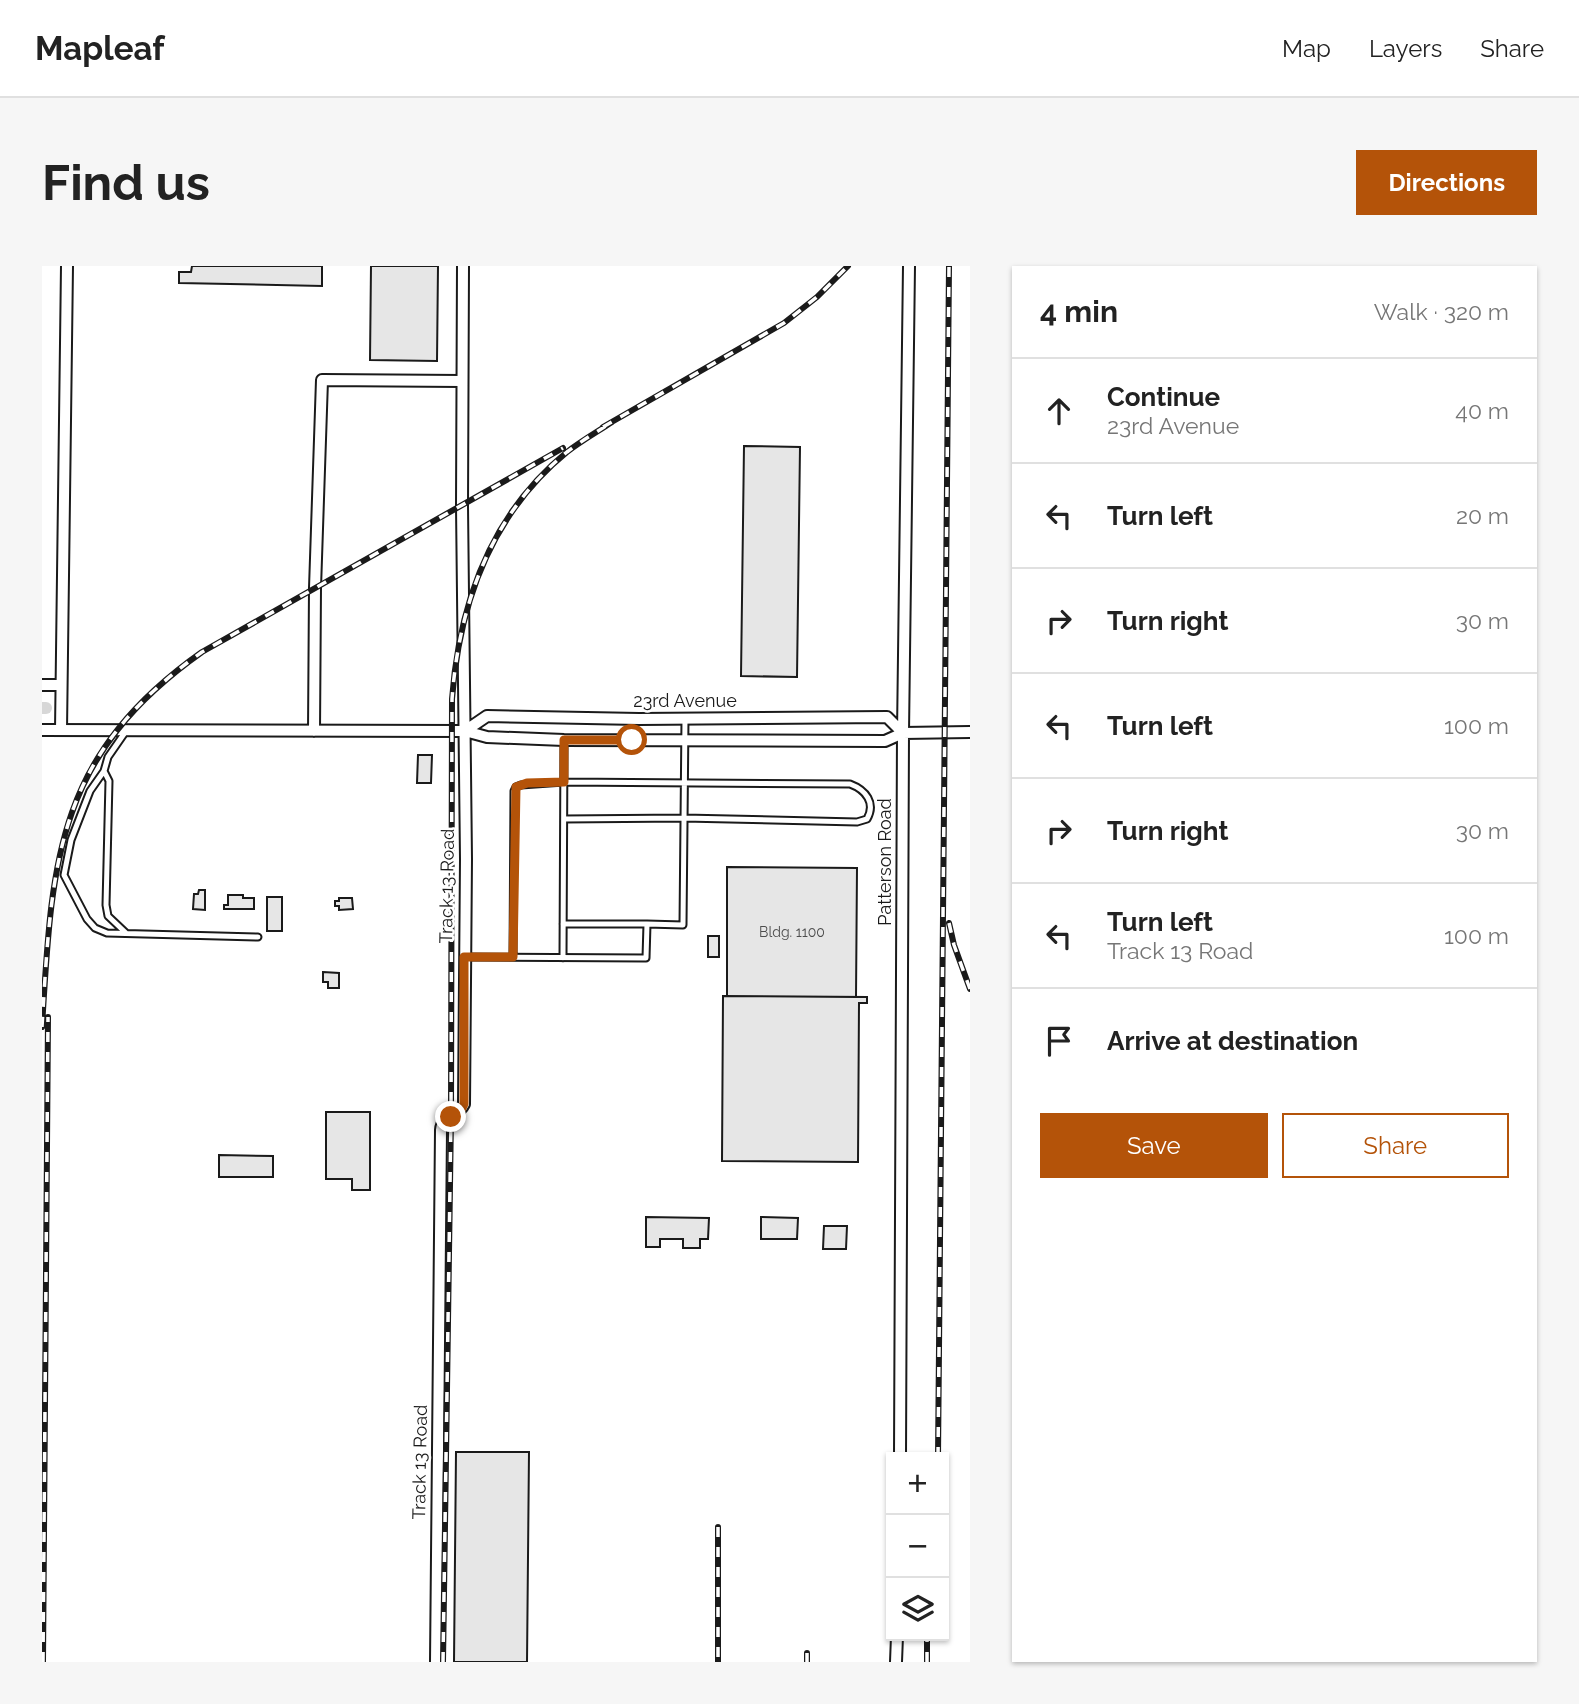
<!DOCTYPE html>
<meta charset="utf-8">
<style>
body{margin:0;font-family:Raleway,sans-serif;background:#f6f6f6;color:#222}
.controls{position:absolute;right:21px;bottom:21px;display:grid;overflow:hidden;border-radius:0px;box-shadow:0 2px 5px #0004}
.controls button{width:63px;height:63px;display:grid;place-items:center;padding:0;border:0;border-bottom:2px solid #e0e0e0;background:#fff;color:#222;font:35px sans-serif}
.stop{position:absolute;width:21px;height:21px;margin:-16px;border:5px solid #b45309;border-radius:50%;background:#fff}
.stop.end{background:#b45309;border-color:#fff;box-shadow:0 2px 7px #0008}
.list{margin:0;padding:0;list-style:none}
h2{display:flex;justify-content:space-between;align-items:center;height:91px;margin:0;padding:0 28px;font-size:30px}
h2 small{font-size:23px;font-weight:400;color:#767676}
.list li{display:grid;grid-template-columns:46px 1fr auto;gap:21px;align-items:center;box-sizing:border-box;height:105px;padding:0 28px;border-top:2px solid #e0e0e0}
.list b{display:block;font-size:26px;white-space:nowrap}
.list p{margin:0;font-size:23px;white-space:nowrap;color:#767676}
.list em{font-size:23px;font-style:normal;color:#767676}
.actions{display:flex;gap:14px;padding:21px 28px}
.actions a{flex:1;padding:16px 0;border:2px solid #b45309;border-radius:0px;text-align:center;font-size:24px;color:#b45309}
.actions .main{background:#b45309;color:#fff}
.icon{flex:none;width:38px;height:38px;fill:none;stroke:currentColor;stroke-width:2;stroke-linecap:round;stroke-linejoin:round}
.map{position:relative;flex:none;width:928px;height:1396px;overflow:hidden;border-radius:0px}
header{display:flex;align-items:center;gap:42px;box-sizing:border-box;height:98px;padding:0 35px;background:#fff;border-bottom:2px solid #e0e0e0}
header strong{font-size:33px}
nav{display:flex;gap:38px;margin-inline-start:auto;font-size:24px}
.intro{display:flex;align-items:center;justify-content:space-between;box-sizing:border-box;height:168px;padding:0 42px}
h1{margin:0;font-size:49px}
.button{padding:18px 32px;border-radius:0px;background:#b45309;color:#fff;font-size:24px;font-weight:700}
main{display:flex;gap:42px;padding:0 42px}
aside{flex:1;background:#fff;border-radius:0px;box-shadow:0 2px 5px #0004}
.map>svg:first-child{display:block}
</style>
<header>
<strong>Mapleaf</strong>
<nav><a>Map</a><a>Layers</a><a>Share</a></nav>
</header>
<div class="intro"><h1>Find us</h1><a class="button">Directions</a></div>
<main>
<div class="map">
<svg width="928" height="1396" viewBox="0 0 928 1396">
<rect width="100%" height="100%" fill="#fff"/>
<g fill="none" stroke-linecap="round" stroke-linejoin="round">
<!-- canal -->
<path stroke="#d7d7d7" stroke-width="12" d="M0,442h4"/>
</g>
<!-- building -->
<path fill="#e6e6e6" stroke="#1a1a1a" stroke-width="2" d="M150,0h130v20l-143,-3v-11h12z
M329,0h67l-1,95 -67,-1z
M702,180l56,1 -3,230 -56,-1z
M376,489h14l-1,28h-14z
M685,601l130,1 -1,129 -129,-1z
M157,624h6v20l-12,-1 1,-15h4z
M186,629h15v3h11v11h-30v-4h4z
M225,631h15v34h-15z
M297,632h13l1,11 -14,1v-4h-4v-5h4z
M666,670h11v21h-11z
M281,706l16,1v15h-11v-6h-5z
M681,730l144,1v6h-8l-1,159 -136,-1z
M284,846h44v78h-18v-11h-26z
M177,889l54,1v21h-54z
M604,951l63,1 -1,21h-8v9h-17v-9h-23v8h-14z
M719,951l37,1 -1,21h-36z
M782,960h23l-1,23h-23z
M414,1186h73l-2,210h-73z"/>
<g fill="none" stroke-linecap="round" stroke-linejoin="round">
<defs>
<path id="service" d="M84,465l-18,26 -4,14 -14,20 -19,49 -7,35 23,44 8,9 12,5 151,4
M62,505l5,10 -3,124 2,11 18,17
M521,658h84
M422,691l182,1 1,-34 36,1 2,-206
M471,691l1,-166 2,-4 5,-2 43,-3 286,2c16,6 26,19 17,35l-10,3 -173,-4 -120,1
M521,692l1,-218"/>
<path id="minor" d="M0,419h19
M0,464l423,1 22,6 77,3 321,1 18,-8 67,-1
M19,464l6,-464
M272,465l1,-143 7,-208 140,1
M423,465l22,-15 152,3 248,-2 16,16
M858,1191l3,-724 6,-467
M394,1396l5,-532c1,-15 17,-13 23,-26l2,-245 -4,-353 1,-240
M854,1396l1,-26"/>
</defs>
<!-- service casing -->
<use href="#service" stroke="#1a1a1a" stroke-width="9"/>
<!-- minor casing -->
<use href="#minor" stroke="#1a1a1a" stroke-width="14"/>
<!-- service -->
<use href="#service" stroke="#fff" stroke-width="5"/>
<!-- minor -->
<use href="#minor" stroke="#fff" stroke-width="10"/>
<defs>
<path id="rail" d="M561,161l181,-104 33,-26 31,-31
M907,657l5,22 16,44
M0,761c10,-166 13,-271 160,-375l361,-204
M896,1191l11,-1191
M676,1261v135
M765,1387v9
M1,1396l5,-645
M401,1396l8,-545 1,-418c7,-95 39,-185 115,-247 14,-11 30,-20 45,-30
M885,1396v-26"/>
</defs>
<!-- rail casing -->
<use href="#rail" stroke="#1a1a1a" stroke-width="6"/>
<!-- rail -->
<use href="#rail" stroke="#fff" stroke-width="3.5" stroke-dasharray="10" stroke-linecap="butt"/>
</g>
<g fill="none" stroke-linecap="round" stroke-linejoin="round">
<!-- route -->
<path stroke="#b45309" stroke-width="9" d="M409,851l10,-7 3,-6v-147h49l3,-170 11,-4 37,-1v-42h68"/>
</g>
<g text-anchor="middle" stroke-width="5" stroke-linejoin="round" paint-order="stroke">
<!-- number labels -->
<g font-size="14" fill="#4d4d4d">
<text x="750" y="671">Bldg. 1100</text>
</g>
<!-- street labels -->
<g font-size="18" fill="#1a1a1a" stroke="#fff">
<text x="643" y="441">23rd Avenue</text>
<text transform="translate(843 596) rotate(-90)" y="6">Patterson Road</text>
<text transform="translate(405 620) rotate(-89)" y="6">Track 13 Road</text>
<text transform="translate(378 1196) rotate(-89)" y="6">Track 13 Road</text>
</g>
</g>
</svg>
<div class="controls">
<button>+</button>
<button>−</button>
<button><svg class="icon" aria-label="layers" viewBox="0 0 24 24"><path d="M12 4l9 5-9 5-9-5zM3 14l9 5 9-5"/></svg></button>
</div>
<div class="stop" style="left:590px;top:474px"></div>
<div class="stop end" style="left:409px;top:851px"></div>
</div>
<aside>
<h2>4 min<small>Walk · 320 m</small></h2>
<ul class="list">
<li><svg class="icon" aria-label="ahead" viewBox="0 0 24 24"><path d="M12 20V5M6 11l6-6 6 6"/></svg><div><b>Continue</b><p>23rd Avenue</p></div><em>40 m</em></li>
<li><svg class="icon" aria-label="left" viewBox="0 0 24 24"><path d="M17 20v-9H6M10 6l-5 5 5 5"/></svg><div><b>Turn left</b></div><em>20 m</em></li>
<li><svg class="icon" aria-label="right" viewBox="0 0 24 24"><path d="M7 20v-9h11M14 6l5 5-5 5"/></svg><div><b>Turn right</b></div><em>30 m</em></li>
<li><svg class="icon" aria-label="left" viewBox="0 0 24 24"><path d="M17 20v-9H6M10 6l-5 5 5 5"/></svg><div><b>Turn left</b></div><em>100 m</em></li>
<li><svg class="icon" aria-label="right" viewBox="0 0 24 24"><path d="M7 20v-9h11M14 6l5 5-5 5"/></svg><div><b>Turn right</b></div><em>30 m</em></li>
<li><svg class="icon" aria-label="left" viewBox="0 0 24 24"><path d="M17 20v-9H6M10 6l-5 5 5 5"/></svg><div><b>Turn left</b><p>Track 13 Road</p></div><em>100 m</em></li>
<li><svg class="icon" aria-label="arrive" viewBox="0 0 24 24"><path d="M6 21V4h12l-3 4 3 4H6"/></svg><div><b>Arrive at destination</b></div></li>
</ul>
<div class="actions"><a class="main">Save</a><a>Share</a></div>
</aside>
</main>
